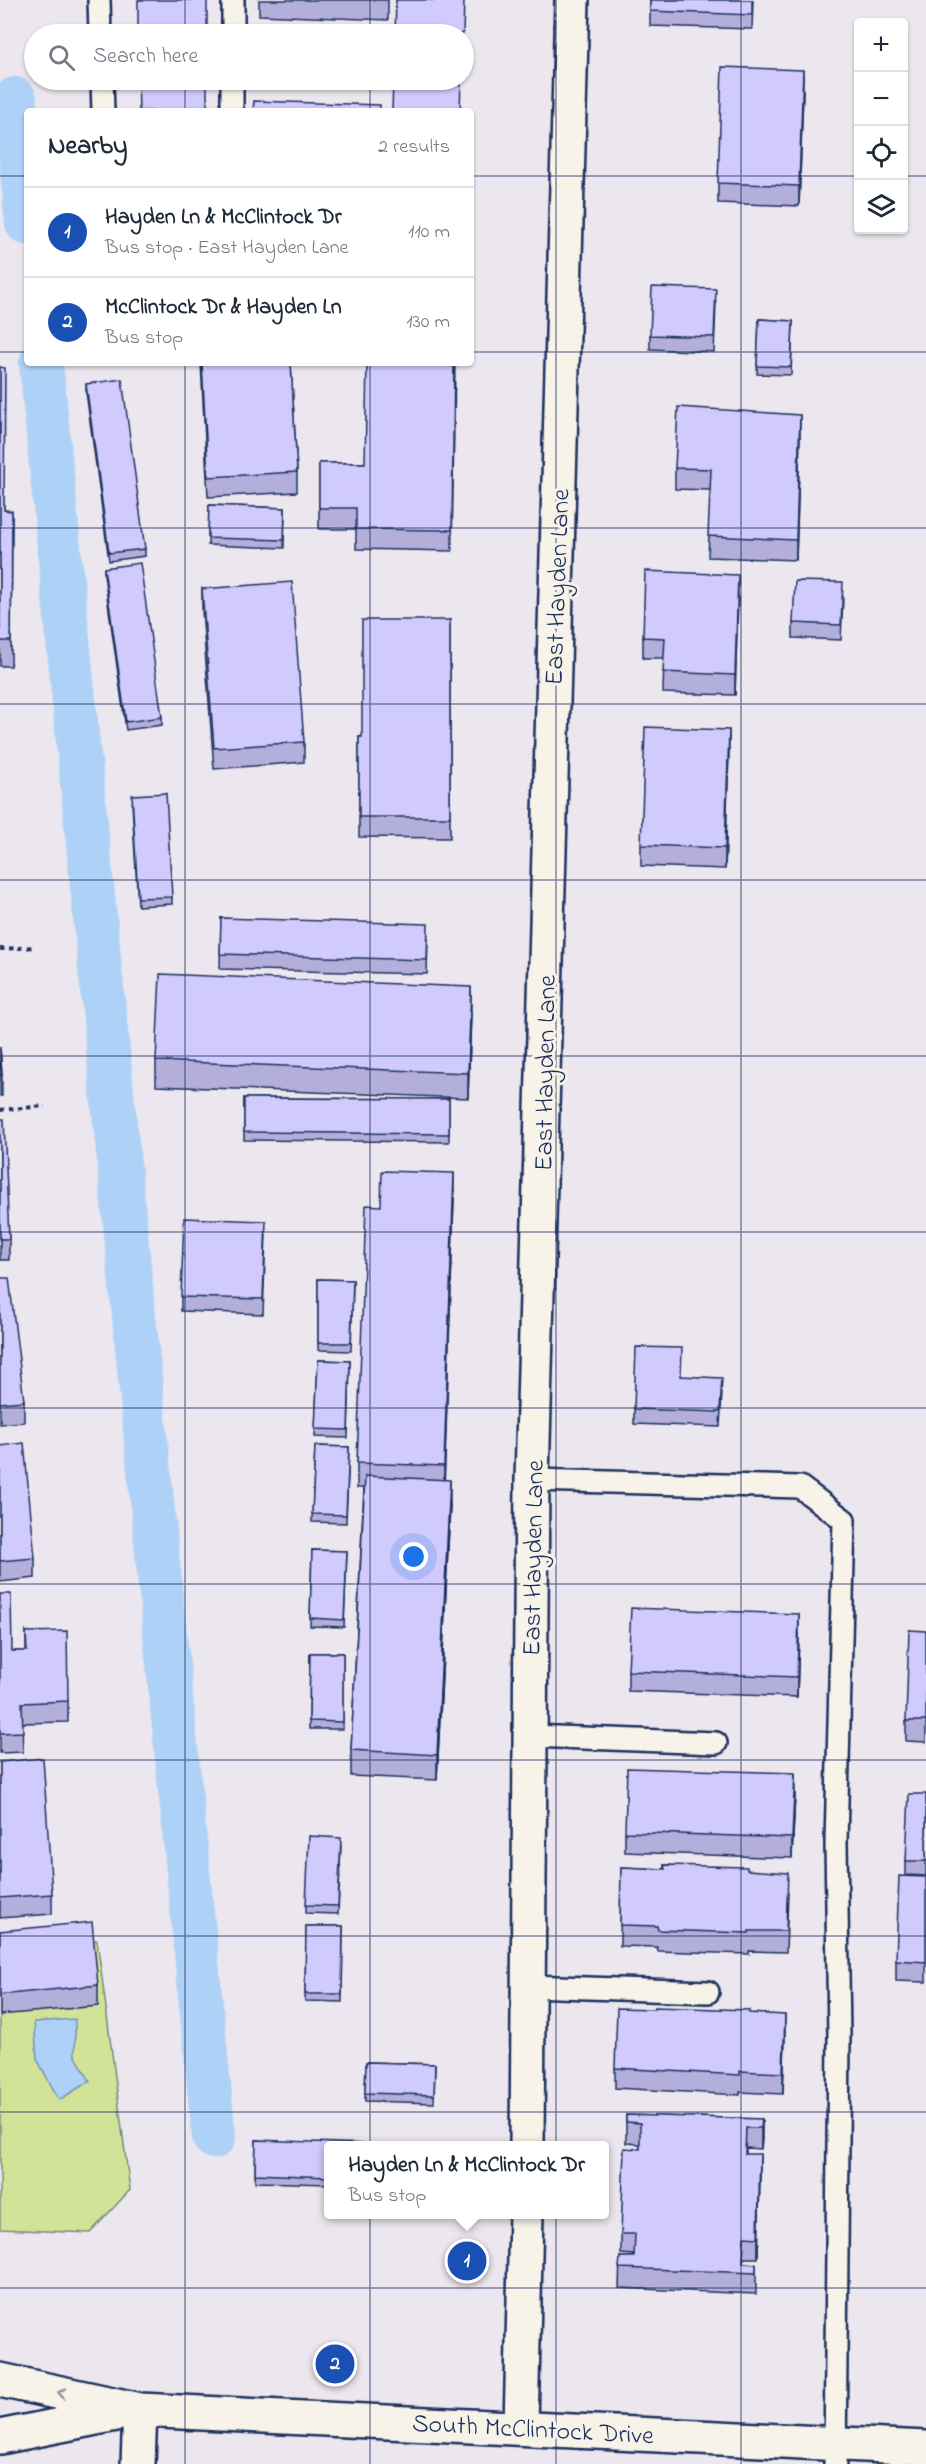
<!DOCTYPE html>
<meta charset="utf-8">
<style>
body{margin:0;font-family:"Indie Flower",sans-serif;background:#f2f2f3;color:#1f2937}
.controls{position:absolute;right:18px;top:18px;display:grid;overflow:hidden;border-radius:6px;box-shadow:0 2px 4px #0004}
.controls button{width:54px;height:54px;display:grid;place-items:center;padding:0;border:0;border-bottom:2px solid #e0e1e3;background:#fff;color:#1f2937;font:30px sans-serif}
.you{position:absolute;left:414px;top:1557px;width:21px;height:21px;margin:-15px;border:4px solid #fff;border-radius:50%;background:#1a73e8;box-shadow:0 0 0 9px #1a73e833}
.badge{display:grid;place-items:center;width:39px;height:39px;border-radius:50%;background:#111827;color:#fff;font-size:20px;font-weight:700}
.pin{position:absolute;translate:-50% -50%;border:3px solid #fff;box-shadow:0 2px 6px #0006}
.popup{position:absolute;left:324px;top:2141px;width:285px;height:78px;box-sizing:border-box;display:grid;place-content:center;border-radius:6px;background:#fff;filter:drop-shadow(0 2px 4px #0005);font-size:20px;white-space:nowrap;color:#747a83}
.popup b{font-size:22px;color:#1f2937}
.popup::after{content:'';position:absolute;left:50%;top:100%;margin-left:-12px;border:12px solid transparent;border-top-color:#fff}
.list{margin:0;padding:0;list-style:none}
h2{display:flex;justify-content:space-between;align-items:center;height:78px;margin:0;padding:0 24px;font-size:26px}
h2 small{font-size:20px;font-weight:400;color:#747a83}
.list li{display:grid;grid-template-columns:39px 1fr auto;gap:18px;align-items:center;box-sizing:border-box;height:90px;padding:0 24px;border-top:2px solid #e0e1e3}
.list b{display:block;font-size:22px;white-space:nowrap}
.list p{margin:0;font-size:20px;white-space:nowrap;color:#747a83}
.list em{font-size:20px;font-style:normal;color:#747a83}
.icon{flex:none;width:33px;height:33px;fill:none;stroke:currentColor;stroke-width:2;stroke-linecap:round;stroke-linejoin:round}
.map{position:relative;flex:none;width:926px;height:2464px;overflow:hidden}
.search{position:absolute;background:#fff;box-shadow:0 2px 4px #0004;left:24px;top:24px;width:450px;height:66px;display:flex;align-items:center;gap:15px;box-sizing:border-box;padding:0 21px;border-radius:33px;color:#747a83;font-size:22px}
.panel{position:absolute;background:#fff;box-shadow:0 2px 4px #0004;left:24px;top:108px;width:450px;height:258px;border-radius:6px}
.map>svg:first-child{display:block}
</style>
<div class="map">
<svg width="926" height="2464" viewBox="0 0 926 2464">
<rect width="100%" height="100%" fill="#ece7ee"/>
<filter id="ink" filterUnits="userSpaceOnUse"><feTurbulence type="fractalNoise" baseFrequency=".0167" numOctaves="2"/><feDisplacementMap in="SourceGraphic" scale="12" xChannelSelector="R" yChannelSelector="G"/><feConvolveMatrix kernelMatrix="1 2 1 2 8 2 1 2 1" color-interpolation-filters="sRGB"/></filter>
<g filter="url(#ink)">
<!-- green -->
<path fill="#d2e397" stroke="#76897a" stroke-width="1.5" d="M97,1940l33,250 -40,43 -90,-4v-280z"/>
<!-- water -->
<path fill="#aed2f7" stroke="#7391ba" stroke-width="1.5" d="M75,2019v36l15,26 -31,19 -22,-41 -3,-37z"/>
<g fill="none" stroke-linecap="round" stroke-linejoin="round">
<!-- canal -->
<path stroke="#aed2f7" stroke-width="44" d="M15,99l12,124
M41,363l173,1774"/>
<defs>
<path id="lane" d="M99,0l1,34
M233,34v-34
M102,80l1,31
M232,111v-31
M532,1480l268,7 44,33 -8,323 3,193 -4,428
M530,1736l186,7
M528,1986l180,6"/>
<path id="street" d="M527,2146l5,-666 40,-1480
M521,2427l5,-213"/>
<path id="secondary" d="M0,2380l140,30 786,38
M0,2437l126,-25
M138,2464l2,-54"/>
</defs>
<!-- lane casing -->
<use href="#lane" stroke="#1b2f5e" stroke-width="26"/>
<!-- street casing -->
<use href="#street" stroke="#1b2f5e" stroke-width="38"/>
<!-- secondary casing -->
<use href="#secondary" stroke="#1b2f5e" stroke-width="38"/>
<!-- path -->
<path stroke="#1b2f5e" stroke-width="4" stroke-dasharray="4.5 4.5" stroke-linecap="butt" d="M0,949l35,-2
M0,1110l45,-4"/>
<!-- lane -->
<use href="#lane" stroke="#f7f3e8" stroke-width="21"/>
<!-- street -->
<use href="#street" stroke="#f7f3e8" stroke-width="33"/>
<!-- secondary -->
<use href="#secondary" stroke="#f7f3e8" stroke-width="33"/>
</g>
<!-- wall -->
<path fill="#b4aeda" stroke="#1b2f5e" stroke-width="1.5" d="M259,0h129v20l-129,-5z
M650,0h103l-1,29 -102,-3z
M803,91l-4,115 -81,-3v-20z
M716,303l-2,49 -64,-3v-14z
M759,319l34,2 -2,54 -34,-1z
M201,363h90l6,109v20l-89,5z
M455,363l-3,188 -96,-2v-20h-37v-66h46z
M0,367l4,143 8,1 -1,155h-11z
M86,384l59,165v7l-36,5 -23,-169z
M800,435l-4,125 -88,-3 3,-67 -36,-1v-21z
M209,505l76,3 -1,40 -76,-3z
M104,568l58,149v8l-36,5 -22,-155z
M202,589l102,153v20l-90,7 -12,-159z
M738,595l-3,100 -72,-2 1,-35h-21v-21z
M843,597l-2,43 -48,-2v-15z
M450,620v218l-91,-1v-100h3z
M729,750l-4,119 -84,-3v-21z
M132,803l40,94v7l-34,2z
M221,918l207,20 -1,36 -207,-5z
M471,1012l-3,86 -312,-12v-25z
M0,1047l2,28v21h-2z
M244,1098l205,1v43l-205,-2z
M0,1119l9,120v21h-9z
M454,1198l-10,282 6,25 -13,275 -86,-4v-26l13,-262h-7v-25l24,-257z
M266,1235l-3,79 -82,-3v-14z
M0,1278l24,123v21l-24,2z
M318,1279l35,1 -2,71 -33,-1z
M318,1360l32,1 -2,77 -33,-1z
M682,1376l40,16 -2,35 -86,-3v-15z
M0,1446l35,112v20l-35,4z
M315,1446l34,1 -3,76 -34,-1z
M312,1550l35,1 -3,76 -34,-1z
M0,1594l12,57h14v-19l42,69v21l-46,1 1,29 -23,1z
M926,1631v111l-20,-1v-20z
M799,1634l-2,63 -169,-6v-20z
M310,1653h33v76h-34z
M0,1762l52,132v20l-52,4z
M795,1794l-3,64 -167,-6v-20z
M926,1794v82l-20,-1v-14z
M341,1845l-3,69 -32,-1v-8z
M664,1865l83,5 41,23 -2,59 -37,-1v3l-91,-3 -1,-4 -37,-1 1,-79 43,2z
M926,1877v105l-30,-1v-21z
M306,1926h37l-1,76 -37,-1z
M0,1931l98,54v21l-98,9z
M749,2013l36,23 -2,58 -43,-2v3l-125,-7v-20z
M366,2062l69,2 -1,39 -69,-2z
M626,2115l136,4 -1,30 -15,-1v6l14,21 -2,83h-14l-1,5 13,1v30l-137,-6 1,-31h14l1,-2 -14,-1v-20l19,-85v-5l-14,-1z
M256,2140l73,5v39l-74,-2z"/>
<!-- shaded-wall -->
<path fill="#928db1" stroke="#1b2f5e" stroke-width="1.5" d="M803,70v21l-4,115v-20z
M800,415v20l-4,125v-20z
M738,575v20l-3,100v-20z
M729,730v20l-4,119v-21z
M471,987v25l-3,86v-25z
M454,1173v25l-10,293v-25z
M450,1480v25l-13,275v-25z
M799,1614v20l-2,63v-20z
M795,1773v21l-3,64v-20z
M785,2015v21l-2,58v-21z
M762,2119v21l-1,9v-21z
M760,2154v21l-2,83v-20z"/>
<!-- building -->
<path fill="#d1cafd" stroke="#1b2f5e" stroke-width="1.5" d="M138,0h69v34h-69z
M396,0h68l-1,34h-68z
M650,0h102v15l-102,-4z
M722,67l81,3 -4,116 -81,-3z
M138,80h69v31h-68z
M393,80h68l-1,31h-68z
M254,101l126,4v6h-127z
M652,287l64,2 -2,48 -64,-2z
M759,319l34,2 -2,46 -34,-1z
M202,363h89l6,109 -89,5z
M367,363h87l-2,167 -96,-1v-21h-37v-45h46z
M0,367l5,1 -1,142 8,1 -1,130h-11z
M122,379l23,170 -36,4 -23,-169z
M678,407l122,8 -4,125 -88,-4 3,-67 -36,-1z
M209,505l76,3 -1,32 -76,-2z
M140,563l22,154 -36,5 -22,-154z
M645,571l93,4 -3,100 -72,-3 2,-34 -22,-1z
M795,581l48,1 -2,43 -48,-2z
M292,582l12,160 -90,6 -12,-159z
M362,620h88v197h-91v-80h3z
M645,727l84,3 -4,118 -84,-3z
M166,793l6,104 -34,1 -6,-103z
M221,918l207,6 -1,36 -207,-6z
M160,974l311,13 -3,86 -312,-12z
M0,1047l2,28h-2z
M244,1098l205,1v35l-205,-2z
M0,1119h4l5,120h-9z
M382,1171l72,2 -10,293 -87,-3 9,-258 15,1z
M184,1218l82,3 -3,78 -82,-2z
M0,1278h9l15,123 -24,2z
M318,1279l35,1 -2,63h-33z
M636,1347l46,1 -1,28 41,2 -2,34 -86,-3z
M318,1360l32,1 -2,69 -33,-1z
M24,1443l11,115 -35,3v-115z
M315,1446l34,1 -3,68 -34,-1z
M365,1476l85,4 -13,275 -86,-5z
M312,1550l35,1 -3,69 -34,-2z
M0,1594h11l1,57h15l-1,-19 41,-1 1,70 -46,2 1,29 -23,1z
M631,1608l168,6 -2,63 -169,-6z
M909,1630l17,1v90h-20z
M310,1653h33v69l-34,-1z
M43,1758l9,136 -52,4v-136z
M627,1768l168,5 -3,65 -167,-6z
M909,1794h17v67h-20z
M309,1836l32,2 -3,68 -32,-1z
M664,1865l83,2v3l41,3 -2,58h-37v2l-91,-3 -1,-4 -37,-1 1,-58 44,2z
M899,1876l27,1v85l-30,-2z
M92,1922l6,63 -98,10v-64z
M306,1926h37l-1,68h-37z
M654,2007l95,3v3l36,2 -2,58 -43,-2v4l-125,-7 2,-60 37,1z
M366,2062l69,2 -1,31 -69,-2z
M626,2115l136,4 -1,9h-15l-1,26h15l-2,84 -14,-1 -1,26 13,1v9l-137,-5 1,-11h14l1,-23h-14l3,-86 16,1v-26l-14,-1z
M256,2140l139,5h-66v32l-74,-3z"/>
<!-- one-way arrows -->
<defs><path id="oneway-chevron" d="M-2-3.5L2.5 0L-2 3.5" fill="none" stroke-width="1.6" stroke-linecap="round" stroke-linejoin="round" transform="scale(1.5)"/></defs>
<use stroke="#8991a3" href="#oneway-chevron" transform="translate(62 2393) rotate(-168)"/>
</g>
<!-- grid -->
<path fill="none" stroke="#1b2f5e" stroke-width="1.5" stroke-opacity="0.55" d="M185,0v34M370,0v34M556,0v2464M741,0v2464M185,80v31M370,80v31M0,176h27M471,176h387M904,176h22M0,352h27M471,352h455M185,363v2101M370,363v2101M0,528h926M0,704h926M0,880h926M0,1056h926M0,1232h926M0,1408h926M0,1584h926M0,1760h926M0,1936h926M0,2112h926M0,2288h926"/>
<g text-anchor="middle" stroke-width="6" stroke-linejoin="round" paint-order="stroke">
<!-- street labels -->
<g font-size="26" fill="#1b2f5e" stroke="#f7f3e8">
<text transform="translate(556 587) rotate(-88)" y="9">East Hayden Lane</text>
<text transform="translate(544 1073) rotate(-89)" y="9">East Hayden Lane</text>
<text transform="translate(532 1558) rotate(-89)" y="9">East Hayden Lane</text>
<text transform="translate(533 2428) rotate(3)" y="9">South McClintock Drive</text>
</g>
</g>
</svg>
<div class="controls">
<button>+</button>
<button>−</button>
<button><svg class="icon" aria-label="locate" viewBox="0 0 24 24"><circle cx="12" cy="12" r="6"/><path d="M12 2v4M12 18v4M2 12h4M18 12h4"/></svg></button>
<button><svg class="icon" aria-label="layers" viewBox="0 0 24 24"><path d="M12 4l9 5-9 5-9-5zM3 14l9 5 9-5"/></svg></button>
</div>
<div class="you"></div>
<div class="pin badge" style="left:467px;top:2261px;background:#1a4fb4">1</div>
<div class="popup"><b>Hayden Ln &amp; McClintock Dr</b>Bus stop</div>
<div class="pin badge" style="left:335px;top:2364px;background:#1a4fb4">2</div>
<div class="search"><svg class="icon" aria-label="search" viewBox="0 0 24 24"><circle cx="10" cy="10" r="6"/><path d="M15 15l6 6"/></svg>Search here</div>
<section class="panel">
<h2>Nearby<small>2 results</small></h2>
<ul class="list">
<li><span class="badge" style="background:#1a4fb4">1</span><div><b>Hayden Ln &amp; McClintock Dr</b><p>Bus stop · East Hayden Lane</p></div><em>110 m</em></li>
<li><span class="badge" style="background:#1a4fb4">2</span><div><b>McClintock Dr &amp; Hayden Ln</b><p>Bus stop</p></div><em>130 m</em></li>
</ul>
</section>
</div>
